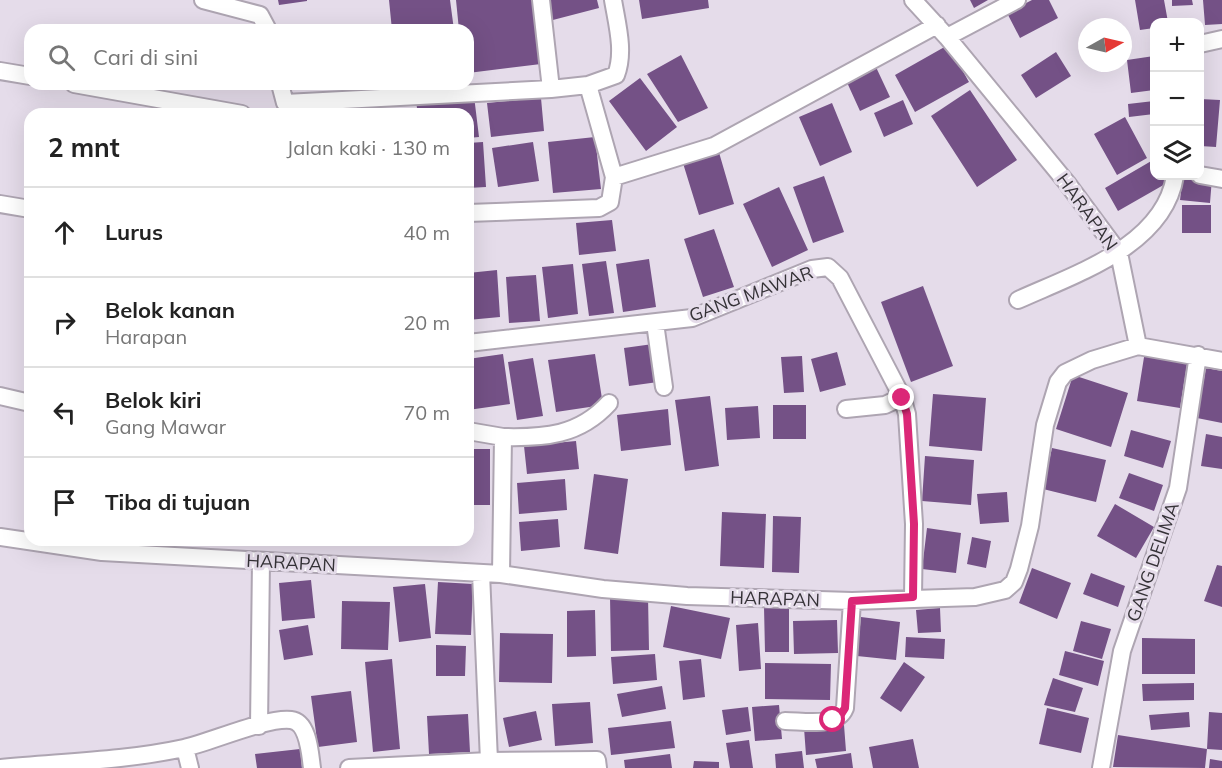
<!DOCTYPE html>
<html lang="id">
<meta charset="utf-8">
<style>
body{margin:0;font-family:Mulish,sans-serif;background:#f6f6f6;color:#222}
.controls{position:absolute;right:18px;top:18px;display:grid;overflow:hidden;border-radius:12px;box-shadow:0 6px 24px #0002}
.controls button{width:54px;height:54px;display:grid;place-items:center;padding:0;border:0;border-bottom:2px solid #e0e0e0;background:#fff;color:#222;font:30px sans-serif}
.compass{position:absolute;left:1078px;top:18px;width:54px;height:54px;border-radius:50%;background:#fff;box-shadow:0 6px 24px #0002;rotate:82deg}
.stop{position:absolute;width:18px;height:18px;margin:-14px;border:4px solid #db2777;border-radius:50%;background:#fff}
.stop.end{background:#db2777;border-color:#fff;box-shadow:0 2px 6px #0008}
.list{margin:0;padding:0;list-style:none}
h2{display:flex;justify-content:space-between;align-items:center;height:78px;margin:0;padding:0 24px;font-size:26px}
h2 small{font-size:20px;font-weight:400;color:#767676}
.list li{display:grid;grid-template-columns:39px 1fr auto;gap:18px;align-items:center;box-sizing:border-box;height:90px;padding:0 24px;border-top:2px solid #e0e0e0}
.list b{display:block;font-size:22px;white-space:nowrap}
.list p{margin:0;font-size:20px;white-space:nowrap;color:#767676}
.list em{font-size:20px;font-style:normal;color:#767676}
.icon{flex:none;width:33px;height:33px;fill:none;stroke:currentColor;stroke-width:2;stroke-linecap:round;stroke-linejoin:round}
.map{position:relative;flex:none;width:1222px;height:768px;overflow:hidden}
.search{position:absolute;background:#fff;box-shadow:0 6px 24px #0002;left:24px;top:24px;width:450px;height:66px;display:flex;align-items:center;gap:15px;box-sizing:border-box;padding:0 21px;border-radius:18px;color:#767676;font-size:22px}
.panel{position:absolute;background:#fff;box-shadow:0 6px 24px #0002;left:24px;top:108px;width:450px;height:438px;border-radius:18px}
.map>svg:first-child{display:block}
</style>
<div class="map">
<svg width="1222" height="768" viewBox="0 0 1222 768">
<rect width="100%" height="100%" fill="#e5dcea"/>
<!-- building -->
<path fill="#745186" d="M278,0h29v1l-28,4z
M389,0h61l4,30h-62z
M456,0h77l8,64 -73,9v-43h-9z
M544,0h53l2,8 -50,13z
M639,0h69l1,8 -67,11z
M970,0h18l-14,8z
M1032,0h17l9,18 -38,20 -13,-25z
M1135,0h29l4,22h-14v6l-14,2z
M1172,0h20l1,5 -21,1z
M1203,0h19v24l-17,1z
M948,45l21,37 -54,30 -20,-37z
M1056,52l15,24 -35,22 -15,-23z
M681,55l27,53 -30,14 -31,-48z
M1154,56v34l-23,3 -4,-33z
M875,65l15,32 -30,14 -15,-33z
M640,78l37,49 -31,24 -37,-50z
M970,90l47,70 -40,27 -46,-71z
M474,96l5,41 -11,1v-24h-50l-2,-12z
M541,98l3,33 -53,6 -4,-34z
M1200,99l20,1 -4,47 -16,-1z
M903,100l10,24 -29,13 -10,-24z
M1154,101v13l-25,3 -1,-13z
M832,103l20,49 -32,14 -21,-49z
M1125,117l22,41 -30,17 -23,-41z
M595,137l6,52 -48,4 -5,-51z
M483,142l3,45 -18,1v-45z
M533,142l6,39 -41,6 -6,-39z
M718,149l16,55 -35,11 -17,-55z
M1153,160l1,16h8l5,7 -49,28 -13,-23z
M824,176l20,56 -31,11 -20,-56z
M1183,176l29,2 -2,25 -30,-3z
M779,187l29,63 -36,17 -29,-63z
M1182,205h29v28h-29z
M612,220l4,31 -37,4 -3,-32z
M714,229l20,58 -31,10 -19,-58z
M649,259l7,48 -33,5 -7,-48z
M606,261l8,52 -25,3 -7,-52z
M573,264l5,50 -30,4 -6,-51z
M497,270l3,47 -32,3v-47z
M536,275l4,46 -31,2 -3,-46z
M923,286l30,80 -42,16 -30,-80z
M653,344l5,38 -29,4 -5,-38z
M1145,351l43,7 -8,50 -43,-7z
M837,352l9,33 -26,7 -9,-33z
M503,354l7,50 -42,6v-51z
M595,354l8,51 -47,7 -8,-52z
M802,356l2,36 -20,1 -3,-36z
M533,358l10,58 -26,4 -9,-58z
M1206,368l16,3v52l-25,-5z
M1073,375l55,18 -17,54 -55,-18z
M933,394l53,4 -4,53 -53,-5z
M710,396l9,70 -34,5 -10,-71z
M773,405h33v34h-33z
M758,406l2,32 -33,2 -2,-32z
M668,409l3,36 -50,6 -4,-36z
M1131,430l40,11 -8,27 -39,-12z
M1206,434l16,3v32l-21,-3z
M576,441l3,28 -52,5 -3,-28z
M1052,448l54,12 -10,42 -53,-13z
M468,449h22v56h-22z
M925,456l49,4 -3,45 -49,-4z
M1129,473l34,12 -9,26 -35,-13z
M594,474l34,5 -10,75 -34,-5z
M565,479l2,31 -48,4 -2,-31z
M1007,492l2,30 -29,2 -3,-30z
M1115,504l39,23 -18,31 -39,-22z
M722,512l44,2 -2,54 -44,-2z
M773,516l28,1 -2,56 -27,-1z
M558,519l2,28 -39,4 -2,-29z
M927,528l34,5 -5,40 -34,-4z
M972,537l19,4 -5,27 -19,-4z
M417,540h32v2l-31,2z
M1217,565l5,1v41l-18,-6z
M1032,568l39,15 -14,36 -38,-16z
M1091,573l34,13 -7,21 -35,-13z
M311,580l4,38 -33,3 -3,-38z
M438,582l35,2 -2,51 -36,-1z
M425,584l6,54 -32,4 -6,-55z
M648,596l1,54 -38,1 -1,-54z
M342,601l48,1 -2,48 -47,-1z
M671,606l59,12 -9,41 -58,-12z
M764,607h25v45h-24z
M940,608l1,24 -23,1 -2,-23z
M595,610l1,46 -29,1v-46z
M861,617l39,5 -4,38 -39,-4z
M837,620l1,33 -44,1 -1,-33z
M1081,621l30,8 -9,30 -29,-8z
M758,623l3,46 -22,2 -3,-46z
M308,625l5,30 -29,5 -5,-30z
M500,633l53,1 -1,49 -53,-1z
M906,637l39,2 -1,20 -39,-2z
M1142,638l53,1v35h-53z
M436,645l30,1 -1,30h-29z
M1065,651l39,10 -6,25 -39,-11z
M655,654l2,26 -44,4 -2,-27z
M392,659l8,90 -27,3 -8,-90z
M701,659l4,38 -22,3 -4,-39z
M904,662l21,15 -24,35 -21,-14z
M765,663l66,1 -1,36 -65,-1z
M1053,678l30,10 -8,24 -31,-7z
M1194,683v17l-51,1 -1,-17z
M662,686l4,23 -44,8 -5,-23z
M351,691l6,51 -39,5 -7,-51z
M590,702l3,41 -38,3 -3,-42z
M779,705l3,34 -27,2 -3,-34z
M748,707l3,24 -25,4 -4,-25z
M1047,708l42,10 -8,35 -42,-9z
M536,711l6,29 -33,7 -6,-29z
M1189,712l1,15 -39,3 -2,-15z
M1209,712l13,1v37l-15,-1 -2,19 -92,-1 5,-32 89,14z
M468,714l2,38 -41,2 -2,-38z
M671,721l4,27 -64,7 -3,-27z
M844,725l2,26 -40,4 -2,-27z
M913,739l6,29h-46l-4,-21z
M749,740l4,28h-23l-4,-25z
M300,749l2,19h-45l-2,-14z
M802,751l2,17h-28l-1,-14z
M851,753l2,15h-36l-2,-9z
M670,754l2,14h-47l-1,-8z
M1210,759l12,2v7h-13z
M694,761l25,1v6h-26z"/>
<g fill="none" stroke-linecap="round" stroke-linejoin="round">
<defs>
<path id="street" d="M203,0l57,15 8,15
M541,0l10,89
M947,37l70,-37
M1200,44l22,-5
M0,71l30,5
M74,84l168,30
M280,84l5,19 266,-14 37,-4 28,-10c9,-23 1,-51 -3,-75
M588,85l26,92 100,-31 223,-121
M1200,175l22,4
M0,204l30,5
M468,213l131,-5 11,-6 4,-25
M1018,300c57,-26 146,-54 157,-124
M655,323l9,64
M468,343l224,-25 120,-49 16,-2 12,11 62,119 5,17 7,110 -1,73
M1138,346l84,15
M0,396l30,7
M846,409l39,-4 17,-8
M468,431l35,6 -2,137
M503,437c41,1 76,-1 106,-34
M0,537l102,15 399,22 102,15 84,7 165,5 123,-4 30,-7 9,-8 5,-13 11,-43 15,-101 13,-43 7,-9 27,-13 46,-14 -19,-93 -52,-70 -120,-146 -34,-37
M481,573l8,188
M785,721c19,0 52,7 60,-13l7,-107
M259,726l2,-165
M185,748l5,20
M1,768c61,-6 123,-7 183,-20 27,-6 83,-31 107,-28 18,2 19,35 21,48
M349,768l140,-7 108,-1 1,8
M1101,768l21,-117 56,-163 20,-133"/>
</defs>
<!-- street casing -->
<use href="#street" stroke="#aea5b2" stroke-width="20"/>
<!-- street -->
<use href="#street" stroke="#fff" stroke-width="16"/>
</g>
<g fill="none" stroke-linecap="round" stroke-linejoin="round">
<!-- route -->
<path stroke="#db2777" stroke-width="8" d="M833,720l5,-1 7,-11 7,-107 61,-4 1,-73 -7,-110 -5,-16"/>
</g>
<g text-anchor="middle" stroke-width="6" stroke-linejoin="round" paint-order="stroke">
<!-- street labels -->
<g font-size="18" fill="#353237" stroke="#e5dcea">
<text transform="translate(1087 212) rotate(54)" y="6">HARAPAN</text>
<text transform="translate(751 294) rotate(-20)" y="6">GANG MAWAR</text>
<text transform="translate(1153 562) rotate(-71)" y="6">GANG DELIMA</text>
<text transform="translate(291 563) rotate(3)" y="6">HARAPAN</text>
<text transform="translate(775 599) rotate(2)" y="6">HARAPAN</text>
</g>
</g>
</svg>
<div class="controls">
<button>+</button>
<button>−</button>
<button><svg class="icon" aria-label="layers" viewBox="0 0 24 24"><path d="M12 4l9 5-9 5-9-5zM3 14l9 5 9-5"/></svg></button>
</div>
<svg class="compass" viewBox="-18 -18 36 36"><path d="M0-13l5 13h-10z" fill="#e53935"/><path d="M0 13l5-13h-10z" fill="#767676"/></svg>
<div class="stop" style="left:833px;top:720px"></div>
<div class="stop end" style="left:902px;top:398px"></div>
<div class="search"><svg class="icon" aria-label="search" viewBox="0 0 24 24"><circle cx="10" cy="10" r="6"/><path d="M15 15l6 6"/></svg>Cari di sini</div>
<section class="panel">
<h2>2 mnt<small>Jalan kaki · 130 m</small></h2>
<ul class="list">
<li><svg class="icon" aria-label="ahead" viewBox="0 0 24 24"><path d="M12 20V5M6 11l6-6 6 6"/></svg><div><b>Lurus</b></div><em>40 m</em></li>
<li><svg class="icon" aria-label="right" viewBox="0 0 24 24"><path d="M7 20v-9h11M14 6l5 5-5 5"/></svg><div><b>Belok kanan</b><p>Harapan</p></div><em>20 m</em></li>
<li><svg class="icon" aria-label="left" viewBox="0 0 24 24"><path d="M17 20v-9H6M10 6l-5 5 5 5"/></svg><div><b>Belok kiri</b><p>Gang Mawar</p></div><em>70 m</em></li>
<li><svg class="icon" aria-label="arrive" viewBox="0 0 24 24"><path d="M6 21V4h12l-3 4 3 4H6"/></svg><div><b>Tiba di tujuan</b></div></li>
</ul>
</section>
</div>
